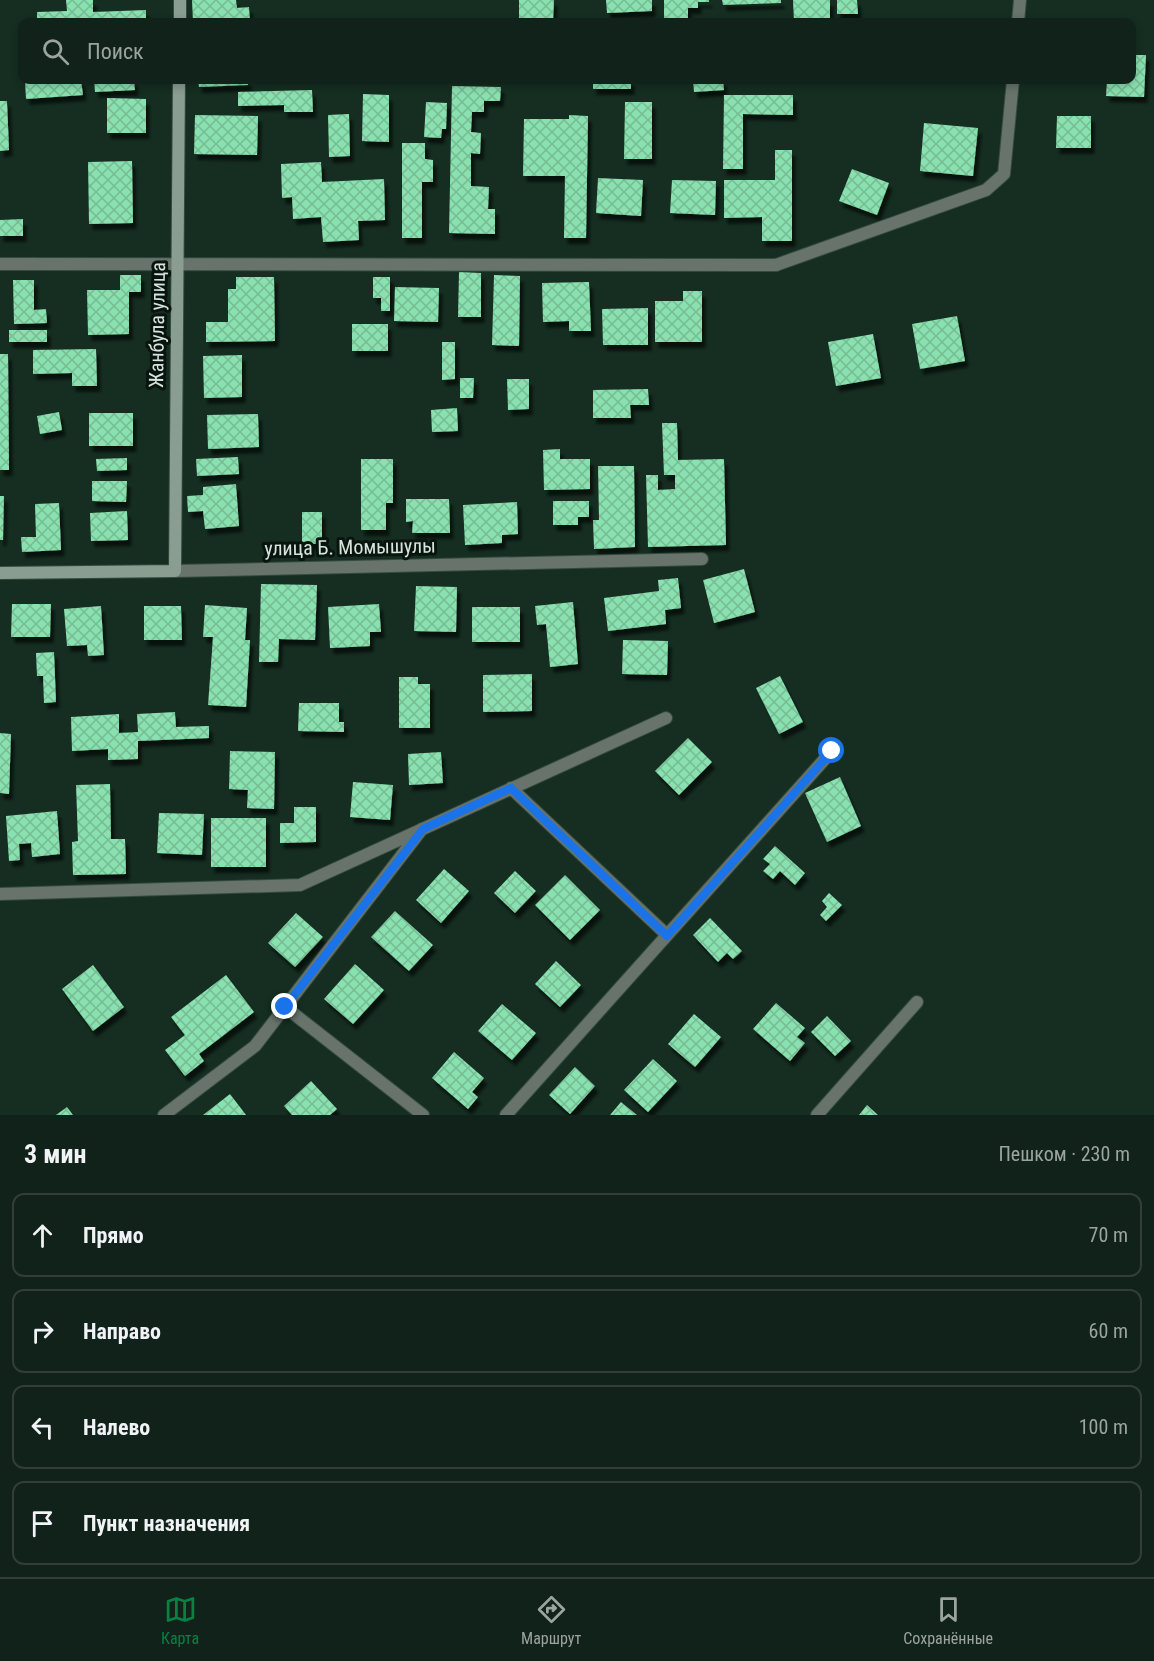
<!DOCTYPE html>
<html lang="ru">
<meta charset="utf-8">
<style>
body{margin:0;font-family:"Roboto Condensed",sans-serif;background:#192a22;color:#f1f3f6}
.stop{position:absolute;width:18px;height:18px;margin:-14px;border:4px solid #1a73e8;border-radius:50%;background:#fff}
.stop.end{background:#1a73e8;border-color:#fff;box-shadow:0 2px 6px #0008}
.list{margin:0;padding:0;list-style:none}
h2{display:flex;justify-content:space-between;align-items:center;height:78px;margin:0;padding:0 24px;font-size:26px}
h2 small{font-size:20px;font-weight:400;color:#9ca4a2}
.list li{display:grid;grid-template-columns:39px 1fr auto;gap:18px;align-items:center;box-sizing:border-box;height:84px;margin:0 12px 12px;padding:0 12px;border:2px solid #303f38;border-radius:12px}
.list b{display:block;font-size:22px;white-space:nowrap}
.list em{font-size:20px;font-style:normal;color:#9ca4a2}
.icon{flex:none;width:33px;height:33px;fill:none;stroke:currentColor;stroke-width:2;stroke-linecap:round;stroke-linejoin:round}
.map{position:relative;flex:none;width:1154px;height:1115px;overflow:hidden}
.search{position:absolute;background:#102219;box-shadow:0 3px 9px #0003;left:18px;right:18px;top:18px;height:66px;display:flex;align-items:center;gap:15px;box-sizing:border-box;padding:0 21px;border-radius:12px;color:#9ca4a2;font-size:22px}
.sheet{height:462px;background:#102219}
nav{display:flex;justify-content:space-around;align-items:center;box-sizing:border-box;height:84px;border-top:2px solid #303f38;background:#102219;font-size:16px;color:#9ca4a2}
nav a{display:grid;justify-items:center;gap:3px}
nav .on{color:#0b8043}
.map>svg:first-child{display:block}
</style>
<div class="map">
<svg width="1154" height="1115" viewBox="0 0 1154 1115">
<defs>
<pattern id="building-cross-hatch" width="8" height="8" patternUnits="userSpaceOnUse" patternTransform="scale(1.5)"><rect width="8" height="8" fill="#89e1b0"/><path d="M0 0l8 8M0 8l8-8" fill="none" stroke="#77ba94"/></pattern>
<filter id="shadow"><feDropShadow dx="3.5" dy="6" stdDeviation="1.5" flood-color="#0009"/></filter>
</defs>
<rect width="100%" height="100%" fill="#152e21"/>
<!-- building -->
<path fill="url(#building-cross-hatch)" filter="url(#shadow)" d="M66,0h27v12l53,-2v12h-109v-10l30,-1z
M192,0h44l1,8 12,-1 1,15h-57z
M519,0h35l-1,22h-34z
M606,0h46v11l-45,2z
M664,0h45v2h-11v6h-10v10l-24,1z
M722,0h59v3l-58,2z
M793,0h37v22h-36z
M837,0h20l1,14h-21z
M1132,55h14l-2,42 -38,-1 1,-16h25z
M47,80h34l2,15 -57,4 -1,-18z
M94,80h40l1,10 -40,2z
M198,80h50v5l-49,2z
M593,80h38v9h-38z
M693,80h30l1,10 -30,2z
M452,86l49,1 -1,14h-16v11h-12l-1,20 10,1 -1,21 -9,-1v33l18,1 -1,22h7v25l-46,-1z
M312,90l1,22h-29v-7l-46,1v-14z
M363,94l26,1v47l-27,-1z
M724,95h69v20l-50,-1v55h-20z
M107,98l39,1v34h-39z
M0,101h7l2,49 -9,1z
M426,102l21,1 -1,26h-4l-1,9 -17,-1z
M625,102h27v57h-28z
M349,114l1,42 -21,1 -1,-42z
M195,115l63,1 -1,39 -63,-1z
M569,115l19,1 -2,122h-22l1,-62h-42l1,-57h45z
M1057,116h34v32h-35z
M924,123l54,5 -5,48 -53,-5z
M402,143h23v16l8,1v22h-11v56h-20z
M775,150h17v91h-30v-24l-38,1v-38h51z
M132,161l1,62 -44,1 -1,-62z
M321,162l1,20 62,-3 1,41 -27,1 1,19 -36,2 -2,-25 -28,2 -1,-22 -10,1 -1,-34z
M852,169l37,14 -12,32 -38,-14z
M598,178l45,2 -2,36 -45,-3z
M672,180l44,1 -1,34 -45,-2z
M23,219v17h-23v-16z
M459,272l22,1v44h-23z
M120,275h21v17h-12v42l-41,1 -1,-45h33z
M494,275l26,1 -1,70 -27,-1z
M236,277h38l1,64 -69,1v-20h22v-33h8z
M373,277h17v34h-9v-13h-8z
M13,280h21v30l12,-1 1,14 -33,1z
M589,282l2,49h-22v-10l-26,1 -1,-39z
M395,287l44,1 -1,34 -44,-1z
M683,291h19v51h-47v-41h28z
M648,308v37h-45l-1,-36z
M957,316l8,45 -45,8 -8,-45z
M352,324h36v27h-36z
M9,330h38v12h-38z
M873,334l8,44 -45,8 -8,-44z
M442,342h13v37l-13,1z
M96,349l1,37h-25v-13l-39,1v-24z
M0,354h8l1,116h-9z
M242,355v42l-38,1 -1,-42z
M460,378h14l-1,20h-13z
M507,379h22v30l-21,1z
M648,389l1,16h-19l1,13h-38v-28z
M457,408l1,23 -26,1 -1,-22z
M59,412l3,18 -22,4 -3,-18z
M89,413h44v33h-44z
M258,414l1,33 -51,2 -1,-34z
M662,423h15l1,37 46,-1 2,86 -78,2 -2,-72h12v15l17,-1v-14h-11z
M560,449v10h30v30l-46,1 -1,-40z
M238,457l1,17 -42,2 -1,-17z
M127,458v12l-30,1 -1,-12z
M361,459h32v44h-7v27h-25z
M598,466h36l1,81 -41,2 -1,-29h6z
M92,481h35l-1,21 -34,-1z
M236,484l3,42 -34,3 -2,-18 -15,1 -1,-16 16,-1v-8z
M0,496h4l-1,44h-3z
M406,499h43l1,34h-38l1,-12 -7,1z
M553,501h36v16h-11v8h-25z
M517,502l1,32 -16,1v8l-37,2 -2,-40z
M59,503l2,47 -39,2 -1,-15h15l-1,-33z
M127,511l1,29 -37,1 -1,-28z
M302,512h20v32h-20z
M744,569l11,43 -41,11 -11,-43z
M678,578l3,30 -16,2 1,14 -58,7 -4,-33 55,-7 -1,-11z
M261,584l56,1 -2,55 -36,-1 -1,23h-19z
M416,586l41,1 -1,45 -42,-1z
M573,602l5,62 -28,3 -4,-43 -9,1 -2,-19z
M12,604h39l-1,33h-39z
M379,604l2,28h-11v14l-40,2 -2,-41z
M205,605l42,3 -2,32h5l-4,67 -38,-2 5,-68h-10z
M101,606l3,49 -16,1 -1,-11 -20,1 -3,-37z
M144,606h37l1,34h-38z
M472,607h48v35h-48z
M623,640l45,1 -1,34 -45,-1z
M54,652l2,50 -12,1 -1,-27h-6l-1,-23z
M532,674v37l-49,1v-37z
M780,676l23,46 -24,12 -23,-46z
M399,677h19v7h12v44h-31z
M299,703h40v19h5v10l-46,-1z
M175,712l1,15 33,-1v12l-71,3v18l-30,1v-11l-36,2 -1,-34 48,-3v19l19,-1 -1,-18z
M0,733l11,1 -2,60 -9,-1z
M688,738l24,24 -33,33 -24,-24z
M230,751l45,1 -1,57 -27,-1 1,-18 -19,-1z
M441,752l2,31 -34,2 -1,-31z
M840,777l21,49 -34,16 -22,-49z
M353,782l40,3 -3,35 -40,-3z
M110,784l1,55h14l1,35 -53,1 -1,-33 6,-1 -2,-56z
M294,807h22v35l-36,1v-20h14z
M57,811l3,43 -28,3 -1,-14 -12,1 1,16 -11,1 -3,-45z
M159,813l45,1 -2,41 -45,-2z
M211,818h55v49h-55z
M775,846l30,27 -10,12 -15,-14 -7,8 -10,-8 7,-7 -7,-5z
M444,869l25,22 -28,32 -25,-23z
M515,871l21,20 -21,22 -21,-20z
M565,875l35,35 -30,30 -35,-35z
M829,893l13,12 -16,16 -6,-6 7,-8 -5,-6z
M395,911l38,34 -24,26 -38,-34z
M296,913l27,24 -28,30 -27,-24z
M710,918l32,33 -9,8 -6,-6 -9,9 -25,-27z
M556,961l25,24 -21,22 -25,-23z
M355,964l29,26 -31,34 -29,-25z
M93,965l31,42 -31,24 -31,-42z
M226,975l28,37 -55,42 5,7 -19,15 -20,-26 20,-15 -14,-18z
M776,1003l29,25 -8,9 8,6 -15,18 -37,-32z
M502,1004l34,29 -24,27 -34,-29z
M694,1014l27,23 -26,30 -27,-23z
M827,1016l24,25 -16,15 -24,-24z
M454,1052l30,26 -12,14 6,5 -10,12 -36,-31z
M653,1059l24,22 -29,31 -24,-22z
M575,1067l20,19 -25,28 -21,-19z
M311,1081l26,28 -7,6h-38l-8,-9z
M230,1094l16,21h-43z
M621,1102l16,13h-27z
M867,1105l11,10h-19z
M67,1107l6,8h-17z"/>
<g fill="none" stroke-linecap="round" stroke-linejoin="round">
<defs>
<path id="lane" d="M1018,22l2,-22
M776,265l210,-75 18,-16 9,-94"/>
<path id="street" d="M0,264l776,1
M175,571l527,-12
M511,788l156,147
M0,894l300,-9 366,-167
M285,1007l138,108
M164,1115l91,-69 167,-217
M506,1115l326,-364
M817,1115l100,-113"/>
<path id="secondary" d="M180,22v-22
M0,573l175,-2 4,-491"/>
</defs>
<!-- lane casing -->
<use href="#lane" stroke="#344b3f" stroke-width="14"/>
<!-- street casing -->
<use href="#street" stroke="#344b3f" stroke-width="14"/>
<!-- secondary casing -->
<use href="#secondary" stroke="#344b3f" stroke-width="14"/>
<!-- lane -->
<use href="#lane" stroke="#67736b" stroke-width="12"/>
<!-- street -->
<use href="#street" stroke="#67736b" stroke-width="12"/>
<!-- secondary -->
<use href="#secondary" stroke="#8a9d91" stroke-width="12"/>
</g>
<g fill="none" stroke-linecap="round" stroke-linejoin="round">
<!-- route -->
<path stroke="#1a73e8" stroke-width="8" d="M285,1007l138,-178 88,-41 156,148 165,-185"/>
</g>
<g text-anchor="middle" stroke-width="6" stroke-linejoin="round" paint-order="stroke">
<!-- street labels -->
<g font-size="20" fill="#d6e5db" stroke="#09140e">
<text transform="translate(157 325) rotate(-89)" y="7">Жанбула улица</text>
<text transform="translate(350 547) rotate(-1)" y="7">улица Б. Момышулы</text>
</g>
</g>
</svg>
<div class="stop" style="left:832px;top:751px"></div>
<div class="stop end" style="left:285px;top:1007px"></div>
<div class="search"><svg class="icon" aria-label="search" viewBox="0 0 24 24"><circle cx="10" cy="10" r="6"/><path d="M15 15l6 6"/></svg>Поиск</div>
</div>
<section class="sheet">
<h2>3 мин<small>Пешком · 230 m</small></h2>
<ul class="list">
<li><svg class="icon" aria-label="ahead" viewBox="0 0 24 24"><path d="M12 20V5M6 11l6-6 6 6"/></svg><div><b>Прямо</b></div><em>70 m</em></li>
<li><svg class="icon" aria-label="right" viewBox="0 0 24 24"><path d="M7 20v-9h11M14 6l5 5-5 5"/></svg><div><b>Направо</b></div><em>60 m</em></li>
<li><svg class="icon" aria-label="left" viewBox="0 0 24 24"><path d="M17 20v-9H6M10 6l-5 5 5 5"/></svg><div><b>Налево</b></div><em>100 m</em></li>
<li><svg class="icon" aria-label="arrive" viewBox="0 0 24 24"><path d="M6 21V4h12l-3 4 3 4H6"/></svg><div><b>Пункт назначения</b></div></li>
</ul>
</section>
<nav>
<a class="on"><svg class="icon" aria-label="map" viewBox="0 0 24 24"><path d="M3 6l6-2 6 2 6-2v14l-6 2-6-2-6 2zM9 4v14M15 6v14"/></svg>Карта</a>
<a><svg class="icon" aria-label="directions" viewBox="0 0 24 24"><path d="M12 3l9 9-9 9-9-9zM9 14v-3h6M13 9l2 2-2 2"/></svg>Маршрут</a>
<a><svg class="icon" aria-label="saved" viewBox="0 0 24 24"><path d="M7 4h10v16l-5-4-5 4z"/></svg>Сохранённые</a>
</nav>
